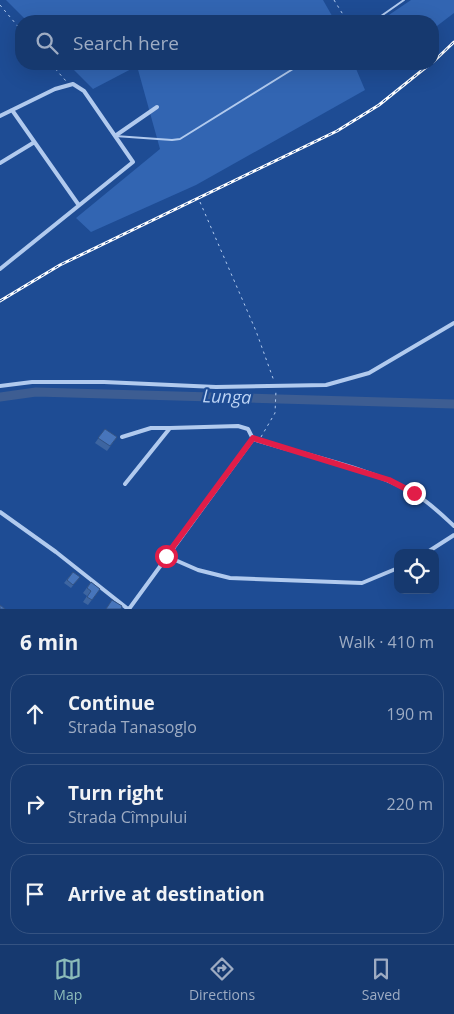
<!DOCTYPE html>
<meta charset="utf-8">
<style>
body{margin:0;font-family:"Open Sans",sans-serif;background:#234477;color:#f1f3f6}
.controls{position:absolute;right:15px;bottom:15px;display:grid;overflow:hidden;border-radius:10px;box-shadow:0 5px 20px #0002}
.controls button{width:45px;height:45px;display:grid;place-items:center;padding:0;border:0;border-bottom:1px solid #355382;background:#16396f;color:#f1f3f6;font:25px sans-serif}
.stop{position:absolute;width:15px;height:15px;margin:-11px;border:4px solid #e11d48;border-radius:50%;background:#fff}
.stop.end{background:#e11d48;border-color:#fff;box-shadow:0 1px 5px #0008}
.list{margin:0;padding:0;list-style:none}
h2{display:flex;justify-content:space-between;align-items:center;height:65px;margin:0;padding:0 20px;font-size:21px}
h2 small{font-size:16px;font-weight:400;color:#9eacc3}
.list li{display:grid;grid-template-columns:32px 1fr auto;gap:15px;align-items:center;box-sizing:border-box;height:80px;margin:0 10px 10px;padding:0 10px;border:1px solid #355382;border-radius:20px}
.list b{display:block;font-size:19px;white-space:nowrap}
.list p{margin:0;font-size:16px;white-space:nowrap;color:#9eacc3}
.list em{font-size:16px;font-style:normal;color:#9eacc3}
.icon{flex:none;width:28px;height:28px;fill:none;stroke:currentColor;stroke-width:2;stroke-linecap:round;stroke-linejoin:round}
.map{position:relative;flex:none;width:454px;height:609px;overflow:hidden}
.search{position:absolute;background:#16396f;box-shadow:0 5px 20px #0002;left:15px;right:15px;top:15px;height:55px;display:flex;align-items:center;gap:12px;box-sizing:border-box;padding:0 18px;border-radius:20px;color:#9eacc3;font-size:19px}
.sheet{height:335px;background:#16396f}
nav{display:flex;justify-content:space-around;align-items:center;box-sizing:border-box;height:70px;border-top:1px solid #355382;background:#16396f;font-size:14px;color:#9eacc3}
nav a{display:grid;justify-items:center;gap:2px}
nav .on{color:#8bbbb9}
.map>svg:first-child{display:block}
</style>
<div class="map">
<svg width="454" height="609" viewBox="0 0 454 609">
<rect width="100%" height="100%" fill="#1e4c94"/>
<!-- green -->
<path fill="#3265b2" d="M6,0h317l12,21h-308z
M411,0h43v13l-21,16v-8h-53z
M68,64h286l11,26 -169,95 -105,47 -15,-14 84,-69 -23,-83 -44,23z"/>
<g fill="none" stroke-linecap="round" stroke-linejoin="round">
<!-- river -->
<path stroke="#3d5d92" stroke-width="9" d="M0,397l36,-5 418,12"/>
<!-- path -->
<path stroke="#b1caee" stroke-width="1" stroke-dasharray="2.5 4" stroke-linecap="butt" d="M334,0l13,21
M0,5l21,25
M51,64l15,17
M200,202l56,129 18,50
M261,437l14,-24 1,-23"/>
<!-- lane -->
<path stroke="#b1caee" stroke-width="2" d="M374,21l30,-21
M115,136l57,4 8,-1 121,-75"/>
<!-- street -->
<path stroke="#b1caee" stroke-width="4" d="M12,110l66,94
M0,116l55,-27 18,-5 11,7 49,71 -133,107
M115,136l42,-29
M0,163l33,-20
M0,386l32,-4h72l112,5 110,-2 43,-12 85,-50
M122,437l29,-9h19
M125,484l45,-56 68,-2 10,3 5,10c51,16 114,28 159,53 16,9 29,22 42,34
M0,512l56,40 72,57
M426,553l28,-18
M166,556l32,14 32,8 132,5 36,-15
M129,609l124,-170"/>
<defs>
<path id="rail" d="M433,62l21,-20
M0,301l60,-36 277,-134 42,-26 51,-41"/>
</defs>
<!-- rail casing -->
<use href="#rail" stroke="#fff" stroke-width="3"/>
<!-- rail -->
<use href="#rail" stroke="#1e4c94" stroke-width="1" stroke-dasharray="4" stroke-linecap="butt"/>
</g>
<!-- wall -->
<path fill="#3d65a1" d="M105,429l12,8 -10,14 -12,-8z
M73,572l7,5 -9,11 -7,-5z
M91,582l9,7 -12,16 -5,-3 4,-6 -4,-3z"/>
<!-- building -->
<path fill="#4775bb" stroke="#325283" d="M105,429l12,8 -7,9 -12,-8z
M73,572l7,5 -7,8 -6,-5z
M91,582l9,7 -8,11 -5,-3 4,-6 -4,-3z
M112,600l10,6 -1,3h-15z
M0,605l5,4h-5z"/>
<g fill="none" stroke-linecap="round" stroke-linejoin="round">
<!-- route -->
<path stroke="#e11d48" stroke-width="6" d="M166,556l87,-118 136,42 25,13"/>
</g>
<g text-anchor="middle" stroke-width="4.5" stroke-linejoin="round" paint-order="stroke">
<!-- water labels -->
<g font-size="18" font-style="italic" fill="#bdd4f5" stroke="#1e4c94">
<text transform="translate(227 397) rotate(2)" y="6">Lunga</text>
</g>
</g>
</svg>
<div class="controls">
<button><svg class="icon" aria-label="locate" viewBox="0 0 24 24"><circle cx="12" cy="12" r="6"/><path d="M12 2v4M12 18v4M2 12h4M18 12h4"/></svg></button>
</div>
<div class="stop" style="left:166px;top:556px"></div>
<div class="stop end" style="left:414px;top:493px"></div>
<div class="search"><svg class="icon" aria-label="search" viewBox="0 0 24 24"><circle cx="10" cy="10" r="6"/><path d="M15 15l6 6"/></svg>Search here</div>
</div>
<section class="sheet">
<h2>6 min<small>Walk · 410 m</small></h2>
<ul class="list">
<li><svg class="icon" aria-label="ahead" viewBox="0 0 24 24"><path d="M12 20V5M6 11l6-6 6 6"/></svg><div><b>Continue</b><p>Strada Tanasoglo</p></div><em>190 m</em></li>
<li><svg class="icon" aria-label="right" viewBox="0 0 24 24"><path d="M7 20v-9h11M14 6l5 5-5 5"/></svg><div><b>Turn right</b><p>Strada Cîmpului</p></div><em>220 m</em></li>
<li><svg class="icon" aria-label="arrive" viewBox="0 0 24 24"><path d="M6 21V4h12l-3 4 3 4H6"/></svg><div><b>Arrive at destination</b></div></li>
</ul>
</section>
<nav>
<a class="on"><svg class="icon" aria-label="map" viewBox="0 0 24 24"><path d="M3 6l6-2 6 2 6-2v14l-6 2-6-2-6 2zM9 4v14M15 6v14"/></svg>Map</a>
<a><svg class="icon" aria-label="directions" viewBox="0 0 24 24"><path d="M12 3l9 9-9 9-9-9zM9 14v-3h6M13 9l2 2-2 2"/></svg>Directions</a>
<a><svg class="icon" aria-label="saved" viewBox="0 0 24 24"><path d="M7 4h10v16l-5-4-5 4z"/></svg>Saved</a>
</nav>
